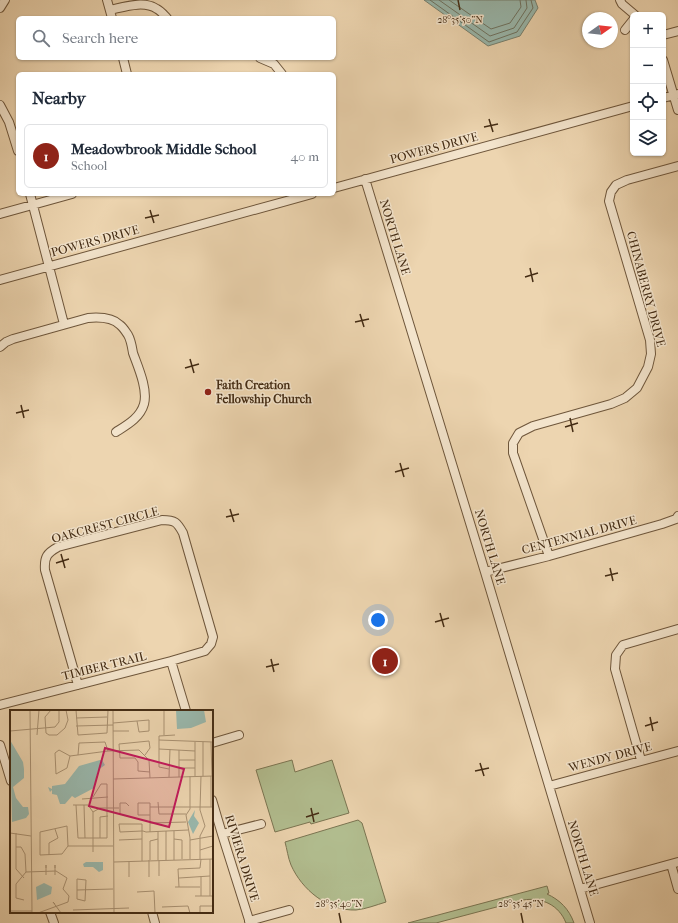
<!DOCTYPE html>
<meta charset="utf-8">
<style>
body{margin:0;font-family:"IM FELL French Canon",serif;background:#f6f6f7;color:#1f2937}
.controls{position:absolute;right:12px;top:12px;display:grid;overflow:hidden;border-radius:6px;box-shadow:0 1px 3px #0004}
.controls button{width:36px;height:36px;display:grid;place-items:center;padding:0;border:0;border-bottom:1px solid #e0e1e3;background:#fff;color:#1f2937;font:20px sans-serif}
.compass{position:absolute;left:582px;top:12px;width:36px;height:36px;border-radius:50%;background:#fff;box-shadow:0 1px 3px #0004;rotate:75deg}
.you{position:absolute;left:378px;top:620px;width:14px;height:14px;margin:-10px;border:3px solid #fff;border-radius:50%;background:#1a73e8;box-shadow:0 0 0 6px #1a73e833}
.badge{display:grid;place-items:center;width:26px;height:26px;border-radius:50%;background:#8f2418;color:#fff;font-size:13px;font-weight:700}
.pin{position:absolute;translate:-50% -50%;border:2px solid #fff;box-shadow:0 1px 4px #0006}
.list{margin:0;padding:0;list-style:none}
h2{display:flex;justify-content:space-between;align-items:center;height:52px;margin:0;padding:0 16px;font-size:17px}
h2 small{font-size:13px;font-weight:400;color:#747a83}
.list li{display:grid;grid-template-columns:26px 1fr auto;gap:12px;align-items:center;box-sizing:border-box;height:64px;margin:0 8px 8px;padding:0 8px;border:1px solid #e0e1e3;border-radius:6px}
.list b{display:block;font-size:15px;white-space:nowrap}
.list p{margin:0;font-size:13px;white-space:nowrap;color:#747a83}
.list em{font-size:13px;font-style:normal;color:#747a83}
.icon{flex:none;width:22px;height:22px;fill:none;stroke:currentColor;stroke-width:2;stroke-linecap:round;stroke-linejoin:round}
.map{position:relative;flex:none;width:678px;height:923px;overflow:hidden}
.search{position:absolute;background:#fff;box-shadow:0 1px 3px #0004;left:16px;top:16px;width:320px;height:44px;display:flex;align-items:center;gap:10px;box-sizing:border-box;padding:0 14px;border-radius:6px;color:#747a83;font-size:15px}
.panel{position:absolute;background:#fff;box-shadow:0 1px 3px #0004;left:16px;top:72px;width:320px;height:124px;border-radius:6px}
.map>svg:first-child{display:block}
</style>
<div class="map">
<svg width="678" height="923" viewBox="0 0 678 923">
<rect width="100%" height="100%" fill="#edd5b0"/>
<filter id="stains"><feTurbulence type="fractalNoise" baseFrequency=".005" numOctaves="4"/><feColorMatrix values="0 0 0 0 .2 0 0 0 0 .09 0 0 0 0 .02 0 0 0 .5 -.17"/></filter>
<radialGradient id="worn" r=".72"><stop offset=".6" stop-color="#630" stop-opacity="0"/><stop offset="1" stop-color="#630" stop-opacity=".3"/></radialGradient>
<!-- green -->
<path fill="#b2be90" stroke="#7b7552" d="M292,760l3,12 37,-12 17,53 -38,11 -1,-2 -35,10 -19,-62z
M358,820l4,3 24,79c-10,3 -20,7 -30,8 -28,1 -54,-20 -65,-45 -3,-7 -4,-16 -6,-23z
M547,886l2,7 -2,1c13,6 22,15 27,29h-8c-7,-18 -24,-26 -43,-23l-87,23h-28z"/>
<!-- water -->
<path fill="#99b8ad" stroke="#778070" d="M424,0h111l3,8 -18,28 -32,10z"/>
<g fill="none" stroke-linecap="round" stroke-linejoin="round">
<!-- shore -->
<path stroke="#6e7260" stroke-width="1" d="M430,0l59,42 28,-10 16,-24 -2,-8
M439,0l51,36 24,-8 13,-20 -1,-8
M449,0l42,29 19,-6 11,-16 -1,-7"/>
<defs>
<path id="minor" d="M107,0l5,18
M620,0l2,4 13,11
M0,8l5,-8
M110,10c14,-3 34,-10 47,-1 4,2 7,6 10,9
M625,30l8,-10
M663,35l15,-4
M123,58l4,16
M260,58l14,6 8,10
M663,60l15,50
M663,98l15,-4
M0,105l9,17 9,29
M365,179l120,393 105,351
M334,188l299,-82
M30,194l34,130
M0,214l72,-20
M0,280l312,-86
M0,347l6,-5 7,-3 75,-21c11,-1 24,-1 32,7 3,2 6,7 8,10 3,5 4,12 5,18 5,14 15,36 11,51 -4,14 -17,21 -28,28
M549,556l-36,-103v-10l6,-10 14,-7 78,-22 14,-6 12,-10 11,-21 3,-13 -1,-14 -41,-139 2,-9 5,-7 11,-5 51,-14
M485,572l64,-16 113,-32 14,-5 2,-3
M171,661l15,50
M0,705l171,-44 34,-10 6,-7 2,-7 -30,-104c-6,-11 -8,-13 -21,-13l-104,27c-11,6 -14,10 -13,23l33,115
M212,743l27,-8
M0,745l11,36
M641,760l-26,-91 1,-14 7,-10 55,-16
M549,786l129,-35
M212,800l10,34 28,89
M222,834l39,-10
M671,864l7,25
M580,889l98,-27
M50,912l4,11
M152,912l3,11
M249,921l40,-11"/>
</defs>
<!-- minor casing -->
<use href="#minor" stroke="#6e563b" stroke-width="10"/>
<!-- minor -->
<use href="#minor" stroke="#f3e4cc" stroke-width="8"/>
</g>
<!-- ticks -->
<path fill="none" stroke="#442c14" stroke-width="1.5" d="M458,0l2,10M489,119l4,13M484,127l14,-3M150,210l4,13M145,218l14,-3M530,268l3,14M525,277l13,-4M360,314l4,13M355,322l14,-3M190,359l4,14M185,368l14,-4M21,405l3,13M16,413l13,-3M570,418l3,14M565,427l13,-4M400,463l4,14M395,472l14,-4M230,509l4,13M226,517l13,-3M61,554l4,14M56,563l13,-4M610,568l3,13M605,576l13,-3M440,613l4,14M435,622l14,-4M271,659l3,13M266,667l13,-3M650,717l3,14M645,726l13,-4M480,763l4,13M475,771l14,-3M311,808l3,14M306,817l13,-4M339,913l2,10M521,913l2,10"/>
<!-- markers -->
<circle fill="#8f2418" stroke="#f3e4cc" stroke-width="1.5" cx="208" cy="392" r="4"/>
<g text-anchor="middle" stroke-width="3" stroke-linejoin="round" paint-order="stroke">
<!-- street labels -->
<g font-size="12" fill="#442c14" stroke="#f3e4cc">
<text transform="translate(434 148) rotate(-15)" y="4">POWERS DRIVE</text>
<text transform="translate(395 237) rotate(73)" y="4">NORTH LANE</text>
<text transform="translate(95 241) rotate(-15)" y="4">POWERS DRIVE</text>
<text transform="translate(646 289) rotate(75)" y="4">CHINABERRY DRIVE</text>
<text transform="translate(105 525) rotate(-15)" y="4">OAKCREST CIRCLE</text>
<text transform="translate(579 535) rotate(-15)" y="4">CENTENNIAL DRIVE</text>
<text transform="translate(490 547) rotate(73)" y="4">NORTH LANE</text>
<text transform="translate(104 666) rotate(-14)" y="4">TIMBER TRAIL</text>
<text transform="translate(610 757) rotate(-15)" y="4">WENDY DRIVE</text>
<text transform="translate(242 858) rotate(73)" y="4">RIVIERA DRIVE</text>
<text transform="translate(583 858) rotate(73)" y="4">NORTH LANE</text>
</g>
<!-- poi labels -->
<g font-size="12" font-weight="bold" fill="#442c14" stroke="#f3e4cc" text-anchor="start">
<text x="216" y="389">Faith Creation<tspan x="216" dy="14">Fellowship Church</tspan></text>
</g>
</g>
<!-- overview -->
<g transform="translate(10 710)">
<rect width="203" height="203" fill="#edd5b0"/>
<path d="M166,0h28l2,12 -15,6 -14,1zM0,30l13,22 1,7v9l-11,9 3,11 7,9h5l1,7 -3,4 -14,4zM90,50h2l3,5 -7,5 -4,18 -19,10 -3,-2 -7,8h-5l-3,-9 -5,-1v-4l-2,2 -2,-5 4,2v-3l13,-2 14,-18zM185,100l-1,6 5,7 -6,11 -5,-12zM76,152h17v8l-4,2 -6,-5h-9l-1,-3zM34,173l8,4 -1,7 -14,6 -1,-13z" fill="#99b8ad"/>
<path fill="none" stroke="#a99172" stroke-width="1" d="M20,0l2,203M41,0l-6,7 1,16 3,2h8l8,-7 3,-8 -2,-10M66,0l2,25 29,-2 1,-23M103,0l1,203M110,0h26M66,8l31,-1M103,13l36,-3v11l-10,1 -2,-11M66,16l37,-1M0,21l45,-4 4,-5v-12M103,21h16M27,25l2,-25M154,25v-25M149,30l54,2M185,32v34M201,32l1,34M149,39l36,2M49,40l-4,3 1,21 11,-6 3,-12M49,40l11,6M68,45l1,-12 26,-1 3,9M135,45l5,-7 -1,-7 -30,3 1,14h15l3,4v9l12,1M60,46l38,-5 31,-1 10,10 1,18M169,50h16M169,58h16M159,59l-10,-2v-31l16,-1M193,66v-34M159,67l1,-28M169,67v-27M103,69l100,-3M72,89l26,-2M148,92l1,12h27M63,95h15l5,7M66,95l2,33h29v-54h-6l-8,13M74,95l1,33M140,97h63M201,97v-31M110,105v-12h6l3,3M140,113l36,-1M57,116l1,20 -6,8 -22,1v-23zM140,122v-29h-12v12h12M0,123l21,3M6,123v36l8,9M90,128v-21l8,-1M164,129l8,1v19M109,130l23,-1M180,130l23,-4M58,136h45M6,137h5l4,7 1,18 -10,12v14l8,2M190,140l13,-4M83,142v-40l7,-4h19M39,145v-12l9,-5 -3,-9M180,149v-21l-4,-23 4,-6v-33M190,149v-23l5,-10 -5,-16 1,-34M139,150v17M140,150v-19l8,-2M148,150v-29M149,150v16M156,150v-29M164,150v-29M119,151v16M132,151v-37h-23l1,8 22,-1h1l3,1 42,-2M104,152l99,-3M36,158v-3v10M45,158v-3v10M16,162l30,-1 11,7 -4,11 6,7 -1,6 -30,11M169,168l31,-2M67,169l9,1 -1,21 -8,-2zM165,177h25M169,177l-1,-18 22,-1 1,-9M67,180l36,-1M127,182l17,-1 1,22M185,186h18M191,186v-20M200,186v-37M45,194l-2,-2 8,11M152,197l26,-1 2,7M63,200l56,-2M0,201h22M190,203v-7h13"/>
<path fill="#c2185b" fill-opacity="0.15" stroke="#c2185b" stroke-width="2" d="M95,38l79,21 -15,58 -80,-21z"/>
<rect width="203" height="203" fill="none" stroke="#442c14" stroke-width="2"/>
</g>
<g font-size="10" text-anchor="middle" fill="#442c14" stroke="#f3e4cc" stroke-width="3" stroke-linejoin="round" paint-order="stroke">
<text x="460" y="23">28°35'50"N</text>
<text x="339" y="907">28°35'40"N</text>
<text x="521" y="907">28°35'45"N</text>
</g>
<rect width="100%" height="100%" filter="url(#stains)"/>
<rect width="100%" height="100%" fill="url(#worn)"/>
</svg>
<div class="controls">
<button>+</button>
<button>−</button>
<button><svg class="icon" aria-label="locate" viewBox="0 0 24 24"><circle cx="12" cy="12" r="6"/><path d="M12 2v4M12 18v4M2 12h4M18 12h4"/></svg></button>
<button><svg class="icon" aria-label="layers" viewBox="0 0 24 24"><path d="M12 4l9 5-9 5-9-5zM3 14l9 5 9-5"/></svg></button>
</div>
<svg class="compass" viewBox="-18 -18 36 36"><path d="M0-13l5 13h-10z" fill="#e53935"/><path d="M0 13l5-13h-10z" fill="#747a83"/></svg>
<div class="you"></div>
<div class="pin badge" style="left:385px;top:661px">1</div>
<div class="search"><svg class="icon" aria-label="search" viewBox="0 0 24 24"><circle cx="10" cy="10" r="6"/><path d="M15 15l6 6"/></svg>Search here</div>
<section class="panel">
<h2>Nearby<small></small></h2>
<ul class="list">
<li><span class="badge">1</span><div><b>Meadowbrook Middle School</b><p>School</p></div><em>40 m</em></li>
</ul>
</section>
</div>
